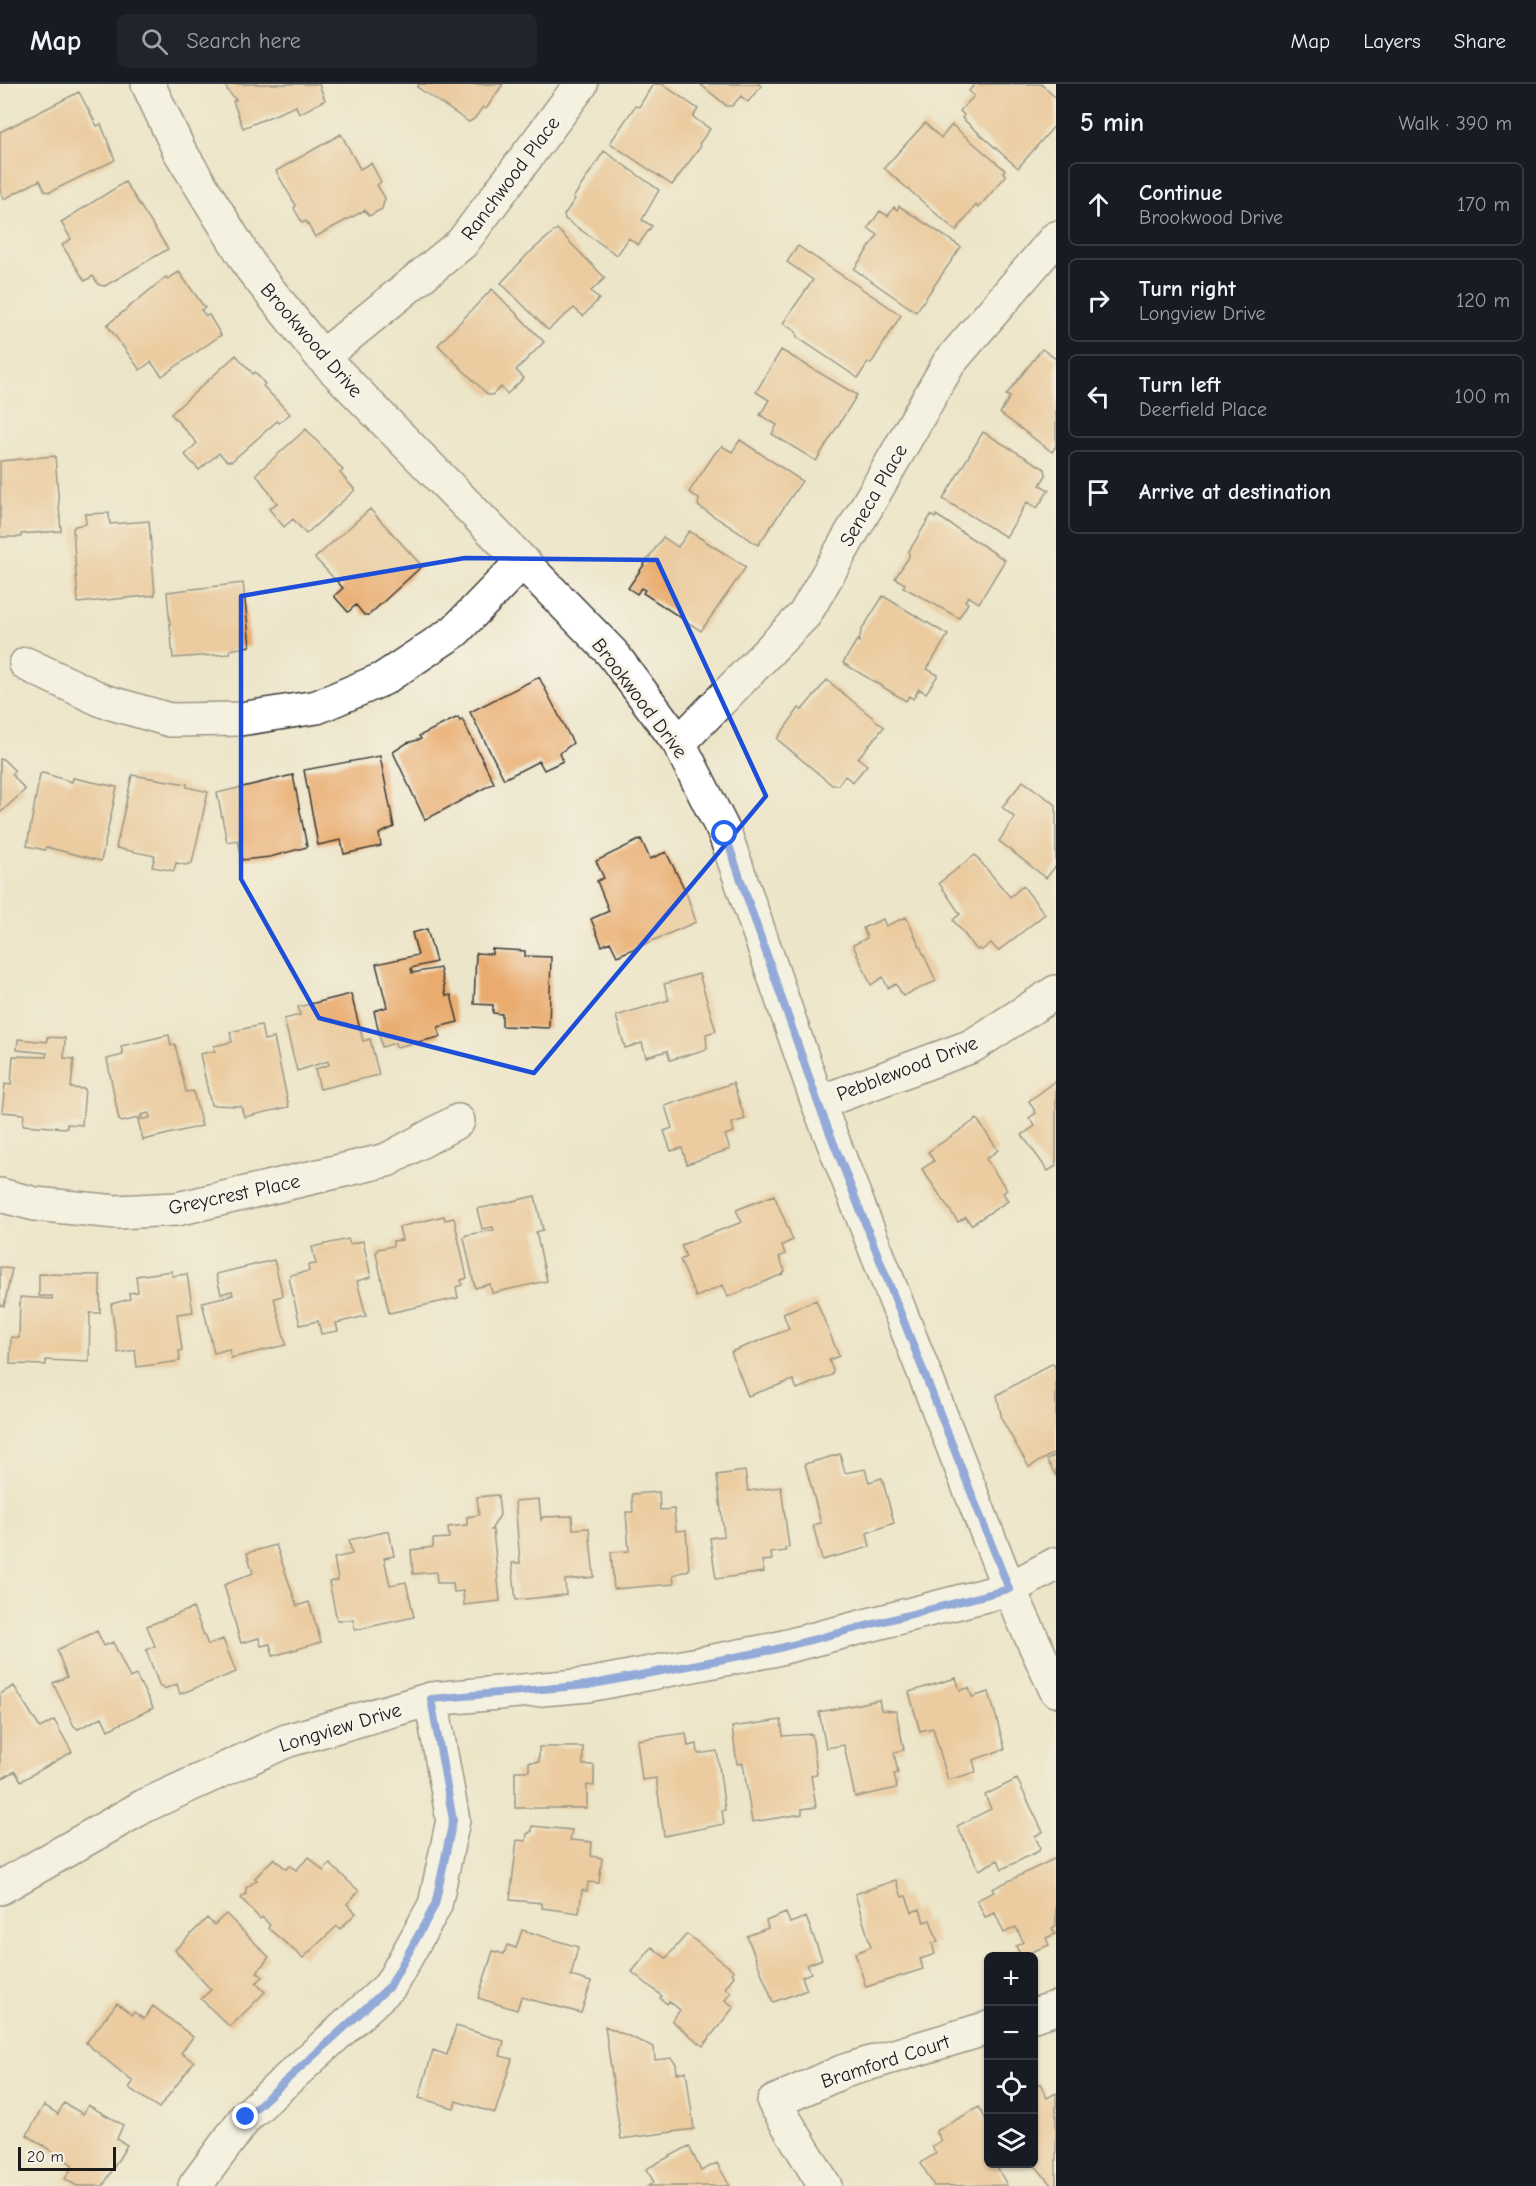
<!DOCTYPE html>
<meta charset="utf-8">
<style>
body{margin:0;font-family:"Comic Neue",sans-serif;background:#20242c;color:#f1f3f6}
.controls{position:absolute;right:18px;bottom:18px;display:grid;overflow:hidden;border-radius:9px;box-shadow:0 2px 4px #0004}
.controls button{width:54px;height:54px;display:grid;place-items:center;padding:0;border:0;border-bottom:2px solid #363941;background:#171b24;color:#f1f3f6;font:30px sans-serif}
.scale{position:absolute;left:18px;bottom:15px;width:98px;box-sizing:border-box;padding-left:6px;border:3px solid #1c1c1c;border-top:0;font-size:16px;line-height:21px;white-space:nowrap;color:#1c1c1c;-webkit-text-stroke:4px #f7f3e8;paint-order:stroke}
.stop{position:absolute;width:18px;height:18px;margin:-14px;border:4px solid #2563eb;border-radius:50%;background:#fff}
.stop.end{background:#2563eb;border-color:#fff;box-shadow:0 2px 6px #0008}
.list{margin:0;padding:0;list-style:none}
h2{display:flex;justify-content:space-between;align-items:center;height:78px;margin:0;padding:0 24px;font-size:26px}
h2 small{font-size:20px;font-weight:400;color:#9ea1a6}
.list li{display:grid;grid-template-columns:39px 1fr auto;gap:18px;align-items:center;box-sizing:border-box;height:84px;margin:0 12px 12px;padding:0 12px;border:2px solid #363941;border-radius:9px}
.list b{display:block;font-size:22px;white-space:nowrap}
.list p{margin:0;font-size:20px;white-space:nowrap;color:#9ea1a6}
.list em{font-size:20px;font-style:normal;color:#9ea1a6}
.icon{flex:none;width:33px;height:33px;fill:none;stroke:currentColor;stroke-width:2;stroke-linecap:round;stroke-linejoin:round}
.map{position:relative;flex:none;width:1056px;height:2102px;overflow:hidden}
header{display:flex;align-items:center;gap:36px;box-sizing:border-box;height:84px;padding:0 30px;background:#171b24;border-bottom:2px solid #363941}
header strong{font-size:28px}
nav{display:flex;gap:33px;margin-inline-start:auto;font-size:21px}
.search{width:420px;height:54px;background:#20242c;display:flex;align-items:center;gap:15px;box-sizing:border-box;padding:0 21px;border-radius:9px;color:#9ea1a6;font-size:22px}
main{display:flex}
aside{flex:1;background:#171b24}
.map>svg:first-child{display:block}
</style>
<header>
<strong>Map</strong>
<div class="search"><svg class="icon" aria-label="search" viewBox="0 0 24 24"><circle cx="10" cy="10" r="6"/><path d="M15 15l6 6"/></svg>Search here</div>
<nav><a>Map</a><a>Layers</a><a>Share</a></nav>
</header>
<main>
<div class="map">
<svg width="1056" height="2102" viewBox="0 0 1056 2102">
<rect width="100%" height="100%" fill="#f7f3e8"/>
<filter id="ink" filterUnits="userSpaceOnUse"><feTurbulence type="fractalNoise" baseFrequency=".0167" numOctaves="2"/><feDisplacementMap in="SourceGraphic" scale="12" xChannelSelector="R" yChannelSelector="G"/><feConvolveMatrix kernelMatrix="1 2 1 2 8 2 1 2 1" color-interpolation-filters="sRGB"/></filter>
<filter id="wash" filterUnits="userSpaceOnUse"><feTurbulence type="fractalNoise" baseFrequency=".008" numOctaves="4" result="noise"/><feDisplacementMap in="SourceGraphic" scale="24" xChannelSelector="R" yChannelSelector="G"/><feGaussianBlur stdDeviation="1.35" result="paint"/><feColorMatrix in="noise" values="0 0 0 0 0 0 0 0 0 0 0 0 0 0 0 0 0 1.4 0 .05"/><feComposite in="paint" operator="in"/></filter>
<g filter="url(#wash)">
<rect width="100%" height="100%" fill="#ede5c9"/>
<g id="blocks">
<!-- building -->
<path fill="#e9ac6e" d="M225,0h94l6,16 -26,14 -3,-8 -53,22 -10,-27 3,-1 -8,-9z
M419,0h84l-17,25 -3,-2 -9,12 -5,3 -52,-35z
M653,0h9l36,25 -5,8 17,12 -11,15 2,2 -29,39 -62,-42 25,-37 4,1z
M700,0h59l2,2 -13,16 -7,-6 -9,10h-5z
M975,0h66l15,14v26l-38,44 -56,-50 2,-3 -4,-4 14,-15 -5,-5z
M79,8l18,34 4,-2 14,36 -65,32 -5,-1 -5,-11 -36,19 -4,-8v-59z
M925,39l16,15 11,-13 53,45 -2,2 3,4 -28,32 -2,-3 -20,26 -72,-63z
M341,50l19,35 11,-6 10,19 -4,3 8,13 -3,11 -13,7 -4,-6 -50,27 -9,-16 -4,2 -8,-15 2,-2 -20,-35z
M604,67l55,39 -17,30 10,6 -14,19 -9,-7 -12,17 -52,-36 -1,-4 11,-16 -2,-1z
M125,98l43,67 -63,37 -6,-1 -6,-9 -8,5 -23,-36 9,-6 -10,-17z
M899,122l62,41 -45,65 -62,-43 24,-34 -10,-7 12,-17 8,5 6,-9 3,3z
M557,145l48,49 -14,13 8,8 -16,17 -9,-8 -26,22 -47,-47 27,-29z
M798,162l103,69 -30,49 -3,-2 -10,16 -61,-41 -1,-5 -13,-9 30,-43 -26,-18z
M179,188l26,36 -4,2 5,6 3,-1 12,20 -59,41 -11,-14 -11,8 -33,-45 59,-48 2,2z
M492,205l52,53 -28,28 8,8 -17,16 -6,-7 -9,8h-4l-50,-50z
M1042,265l14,10v87l-4,6 -52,-39 10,-16 -4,-2z
M781,266l76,45 -41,66 -44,-27 5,-9 -17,-10 9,-15 -13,-8z
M236,271l17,19 2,-2 10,12 -2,2 27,28 -11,9 -2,-2 -45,40h-5l-8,-8 -20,17 -14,-15 12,-12 -26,-29z
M306,345l37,41 -3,3 15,17 -49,44 -13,-15 -9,8 -15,-18 8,-6 -21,-29z
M983,348l62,37 1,6 -6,10 9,5 -12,18 -10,-6 -21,35 -63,-38z
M740,356l62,41 -44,64 -60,-39 1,-7 -10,-7 26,-39 7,-7 10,6z
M55,372l6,75 -40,3v3h-21v-76z
M370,425l52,57 -53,49h-5l-8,-10 -8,7 -14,-16 9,-8 -28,-30z
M109,429l1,11 39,-3 6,74 -77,8 -5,-74 2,-3 11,-2 -1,-10z
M931,431l4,3 1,-3 69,45 -26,43 -11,-7 -3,5 3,2 -9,15 -56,-31 2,-3 -10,-6 14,-21v-6z
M689,447l57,36 -45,64 -58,-38 2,-3 -4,-2 -4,6 -9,-6 35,-51 15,10z
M243,499l7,63 -20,4v4l-57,4 -6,-66z
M883,512l65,39 -21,34 11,6 -12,18 -7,-4 -6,10 -4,-3 -3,5 -63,-38 14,-23 2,2 2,-11z
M539,593l34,66 -13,10 3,8 -19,9 -5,-9 -35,18 -34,-67z
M827,596l57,47 -26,31 9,7 -14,17 -8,-6 -7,9h-6l-55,-46 22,-31 3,2z
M458,633l2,4 2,-2 32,64 -69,37 -32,-68 14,-9 14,-4 -2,-3z
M380,672l14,71 -15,7 2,12 -37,8 -3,-14 -23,5 -14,-75z
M0,675h3l12,12 -3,3 13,16 -25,23z
M43,689l29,9 1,-4 44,9 -16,74 -55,-14 -1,3 -18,-4 13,-72z
M132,691l55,9v3l21,5 -16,71 -6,2 -10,-2 -2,8 -22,-4 3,-11 -39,-8z
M293,691l14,72 -37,10 -28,3 -4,-20 -11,2 -10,-49z
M1023,697l33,24v61l-10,12 -47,-37 16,-23 -13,-11z
M641,755l9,20 16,-7 20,40 10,30 -79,34 -7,-14 -8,4 -11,-27 18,-8 -12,-30 7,-3 -8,-17z
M975,771l35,42 13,-11 22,28 -47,37 -7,-8 -10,8 -1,-3 -3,2 -24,-30 7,-6 -21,-31z
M906,833l30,64 -33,15 -7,-12 -8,4 -5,-11 -12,8 -18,-40 14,-7 -4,-10 20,-9 3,7z
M427,845l9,33 -25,6 1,5 28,-5 6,28 5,-1 7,27 -20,5 2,10 -44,10 -1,-4 -13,4 -8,-36 13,-4 -11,-43 42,-9 -6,-22z
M492,865l33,2v5l26,1 -2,71 -47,-2v-12l-9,-1v-8l-19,-1 2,-51 16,1z
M699,890l17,57 -10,3 1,15 -37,11 -3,-9 -21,6 -4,-14 -17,5 -9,-32 53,-16 -5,-16z
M351,910l12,47 7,-2 9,36 -59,14 -5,-20 14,-4 -1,-4 -31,10 -13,-52 16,-4 -2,-8z
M261,941l3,15 10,-2 15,69 -45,10 -3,-11 -30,-1 -11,-51 15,-3 -1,-5 18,-4 -2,-10z
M169,951l2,11 4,-2 11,48 7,-1 9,35 -59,14 -5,-20 12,-2 -1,-5 -8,2 1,2 -20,5 -3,-2 -12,-61 16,-4 -2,-9z
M47,953l18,1 -1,20 10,1 -3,29 14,1 -3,36 -15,-1v4l-44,-3 1,-11 -22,-2 3,-28 6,1 2,-29 33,1 1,-4 -30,-3 1,-11 29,3z
M1056,997v85l-8,5 -26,-36 13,-9 -6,-8 7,-5 -7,-12z
M733,999l12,36 -13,4 2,9 -9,3 5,14 -43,15 -5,-16 -11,3 -7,-20 8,-3 -7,-22z
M977,1035l21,31 -12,9 21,31 -4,3 5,8 -37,24 -5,-8 -8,5 -36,-53 12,-8 -6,-9z
M774,1111l19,45 -11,5 3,9 -6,3 6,14 -2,3 -55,23 -5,-12 -27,12 -16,-37 6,-3 -5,-12 61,-23 -6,-12z
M535,1112l8,34 -7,2 11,49 -55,12 -2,-9 -15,4 -11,-50 2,-3 28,-5 -1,-3 -11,2 -5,-20z
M444,1132l1,4 9,-2 13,60 -6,2 1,5 -6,2 2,11 -69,15 -13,-60 2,-4 15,-3v-5l9,-1 -3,-13z
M348,1155l2,5 13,-3 8,36 -14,4 9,35 -30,7 2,8 -17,3 -3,-13 -18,4 -11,-47 2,-3 18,-4 -1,-6 8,-1 -4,-17z
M274,1176l9,36 -9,2 12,47 -55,13 -2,-9 -15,4 -12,-51 31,-7 -1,-4 -11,3 -5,-20z
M0,1183l12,2 -8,37 -4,-1z
M172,1187v5l15,-2 6,38 -16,2 5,36 -3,1 1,10 -43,6 -2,-17 -17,3 -7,-49 19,-5 -1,-6 9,-1 -2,-16z
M39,1190l61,1v38h-10l-1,49 -43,-2v5l-36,-1 1,-27 8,1 1,-41 32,2v-3h-13z
M816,1216l23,56 -10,4 4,11 -1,4 -35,14 -4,-9 -45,16 -17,-44 58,-23 -6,-16z
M1053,1279l3,7v82l-27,15 -27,-47 -5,-25z
M840,1370l5,19 20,-4 4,13 13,-4 12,45 -27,10 3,14 -48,13 -9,-35 8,-2 -16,-59z
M1056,1371v21l-9,-16z
M745,1387l3,20 33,-4 8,60 -4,1 1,3 -15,2 1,7 -10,1 2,11 -48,7 -6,-41 14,-2 -7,-61z
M659,1408l1,18 14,-1 2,22 10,-1 3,40 -16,5 1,9 -60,5 -3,-37 18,-1 -3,-39h7l-1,-18z
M498,1411l2,20 -9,15h2l7,71 -36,4 -1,-14 -9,1 -1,-9h-16l-1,-11 -23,2 -2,-24 22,-3v-8l16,-1 -1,-11 19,-2v-8l12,-2 -2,-18z
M539,1415l2,21 2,-3 29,-1 1,13 16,-1 5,49 -29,3 1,15 -50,5 -4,-37h8l-5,-62z
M389,1447l5,25 -10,2 6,27 16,-3 8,35 -59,13 -2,-10h-16l-8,-38 9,-2 -4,-22 18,-4 -3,-14z
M276,1461l21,61 12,-4 12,40 -48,14 -3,-12 -9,2 -2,-8 -18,5 -17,-58 29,-12 -6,-20z
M193,1524l15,37 15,-6 13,33 -56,22 -3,-10 -13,5 -1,-3 -3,1 -14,-37 9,-4 -8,-20z
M97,1547l7,15 9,-4 17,36 6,-3 17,33 -45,22 -6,-13 -24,12 -4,-3 -21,-43 14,-6 -10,-27z
M956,1594l4,12 9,-2 3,9 17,-5 16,57 -32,11 3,12 -28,8 -15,-52 -13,3 -11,-39z
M14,1602l26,42 14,-8 18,32 -51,29 -6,-10 -12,7 -3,-2v-82z
M879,1616l2,10 15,1 8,39 -10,2 4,21 -4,1 3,14 -42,9 -11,-52 -18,3 -7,-36z
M781,1636l2,16 29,-2 5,40 -6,1 5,32 -14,2v5l-50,8 -9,-59 -6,1 -5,-37z
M686,1649l2,13 9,-2 1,10 19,-3 8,59 -3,1 2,13 -60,12 -8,-58 -14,2 -5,-40z
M539,1663h44v18h11v21l-7,-1v23h-72v-37h14v-9h10z
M1017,1695l26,53 -8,4 5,11 -1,4 -37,18 -4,-9 -19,10 -22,-44 34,-17 -6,-14z
M532,1742l40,4 -2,10 22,2 -1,14 11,2 -3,25 -11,-1 -1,9 -5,-1 -3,23 -37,-5v-5l-32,-3 7,-60 9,1 1,-7 5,-3z
M309,1773l14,14 7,-7 29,27 -12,13 9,9 -16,16 -3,-3 -34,32 -35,-30 2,-3 -8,-8 -2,2 -19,-21 5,-4v-6l11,-8 -2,-2 19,-20 12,11 4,-3 6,4z
M1056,1774v68l-4,2 3,6 -9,4 3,7 -28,11 -5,-10 7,-4 -7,-15 -12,6 -9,-20 -10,4 -8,-17 17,-8 -2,-3z
M896,1796l6,17 4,-1 6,16 8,-3 4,13 6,-2 8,22 -6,1 3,11 -15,5 3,10 -57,18 -11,-34 16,-6 -16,-53z
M786,1829l4,10 16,-6 16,42 -15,6 4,8 -9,4 5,13 -34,12 -26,-66 21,-8 -2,-7z
M226,1830l43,43 -12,15 6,5 -7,6 9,9 -35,35 -29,-28 10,-9 -36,-40 32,-32 7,7z
M522,1846l56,17 -7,29 20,6 -10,31 -60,-16 -4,13 -39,-12 15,-47 11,3 3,-9 9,3z
M687,1850l47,37 -2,2 2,3 -9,12 6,4 -6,8 9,7 -31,39 -31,-25 8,-11 -11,-9 -2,3 -7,-6 2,-2 -30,-24 20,-25 14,11z
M117,1919l15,12 2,-3 10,7 9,-13 40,31 -12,16 13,9 -35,46 -30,-20 4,-6 -47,-39z
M456,1942l48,15 -4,15 12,3 -17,54 -39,-12 -2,7 -35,-10 14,-48 14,5z
M605,1942l49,21 1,13 16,-2 5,6 1,9 9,-2 8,58 -73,10z
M1040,1999l7,15 9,-5v91l-4,2 -18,-22v-77z
M64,2019l19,11 5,-9 35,20 -6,14 10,6 -24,41h-26l-12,-7 8,-14 -46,-30 17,-30 14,9z
M979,2023l9,17v40h7l12,21 -73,1 -13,-23 15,-10 -4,-7 10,-5 -6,-10z
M689,2062l12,25 16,-8 13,23h-82l6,-4 -8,-13z"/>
</g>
</g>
<g filter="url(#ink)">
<use href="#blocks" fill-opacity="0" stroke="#3b3a36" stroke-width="1.5"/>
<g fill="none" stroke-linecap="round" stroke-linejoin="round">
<defs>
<path id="street" d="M148,0l31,66 73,119 70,88 290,296 67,90 46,91 93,269 191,486 47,101
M322,273l140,-114 119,-159
M26,580l78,37 66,19 70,-1 77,-12 66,-28 72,-48 67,-69
M679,659l126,-129 144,-251 107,-125
M818,1019l154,-57 84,-54
M0,1111l35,9 81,8 61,-3 210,-49 71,-39
M0,1804l144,-82 142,-65 145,-42 157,-14 184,-35 237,-61 47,-25
M1034,1931l22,-7
M195,2102l51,-69 144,-131 45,-81 18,-85 -22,-121
M825,2102l-51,-84 70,-31 144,-43"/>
</defs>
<!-- street casing -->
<use href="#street" stroke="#3b3a36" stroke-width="36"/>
<!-- street -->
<use href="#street" stroke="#fff" stroke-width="33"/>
</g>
</g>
<g fill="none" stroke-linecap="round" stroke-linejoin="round" filter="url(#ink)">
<!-- route -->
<path stroke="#2563eb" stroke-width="8" d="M246,2033l144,-131 45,-81 18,-85 -22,-121 157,-14 184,-35 237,-61 -191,-486 -93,-269"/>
</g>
<!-- marked area -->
<path d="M0 0H1056V2102H0ZM465,474l192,2 109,236 -232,277 -215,-55 -78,-139v-283z" fill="#ede5c9" fill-opacity=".55" fill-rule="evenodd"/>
<path fill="none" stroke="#1d4ed8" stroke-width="4.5" stroke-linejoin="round" d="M465,474l192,2 109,236 -232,277 -215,-55 -78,-139v-283z"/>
<g text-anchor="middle" stroke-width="6" stroke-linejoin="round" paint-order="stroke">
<!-- street labels -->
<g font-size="20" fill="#1c1c1c" stroke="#f7f3e8">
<text transform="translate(510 94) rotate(-53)" y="7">Ranchwood Place</text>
<text transform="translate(312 256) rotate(49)" y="7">Brookwood Drive</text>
<text transform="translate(873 411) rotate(-60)" y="7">Seneca Place</text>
<text transform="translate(640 614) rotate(53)" y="7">Brookwood Drive</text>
<text transform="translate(907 984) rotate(-21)" y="7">Pebblewood Drive</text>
<text transform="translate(234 1110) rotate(-12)" y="7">Greycrest Place</text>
<text transform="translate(340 1643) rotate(-17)" y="7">Longview Drive</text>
<text transform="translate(885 1977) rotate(-18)" y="7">Bramford Court</text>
</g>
</g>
</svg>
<div class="controls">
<button>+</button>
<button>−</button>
<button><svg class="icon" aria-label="locate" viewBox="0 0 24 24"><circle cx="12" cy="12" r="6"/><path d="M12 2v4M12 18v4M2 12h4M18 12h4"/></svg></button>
<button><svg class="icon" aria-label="layers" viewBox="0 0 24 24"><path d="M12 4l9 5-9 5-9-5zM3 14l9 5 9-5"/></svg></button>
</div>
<div class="scale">20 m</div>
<div class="stop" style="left:725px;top:750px"></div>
<div class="stop end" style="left:246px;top:2033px"></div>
</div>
<aside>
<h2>5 min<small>Walk · 390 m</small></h2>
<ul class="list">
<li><svg class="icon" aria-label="ahead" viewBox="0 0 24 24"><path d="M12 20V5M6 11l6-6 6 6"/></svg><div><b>Continue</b><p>Brookwood Drive</p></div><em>170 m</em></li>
<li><svg class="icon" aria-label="right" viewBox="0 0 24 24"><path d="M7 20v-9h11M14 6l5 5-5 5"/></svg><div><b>Turn right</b><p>Longview Drive</p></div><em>120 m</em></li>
<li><svg class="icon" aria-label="left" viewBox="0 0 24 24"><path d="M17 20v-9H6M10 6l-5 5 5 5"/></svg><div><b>Turn left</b><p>Deerfield Place</p></div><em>100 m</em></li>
<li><svg class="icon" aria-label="arrive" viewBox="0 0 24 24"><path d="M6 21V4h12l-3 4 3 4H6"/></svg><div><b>Arrive at destination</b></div></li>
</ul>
</aside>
</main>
